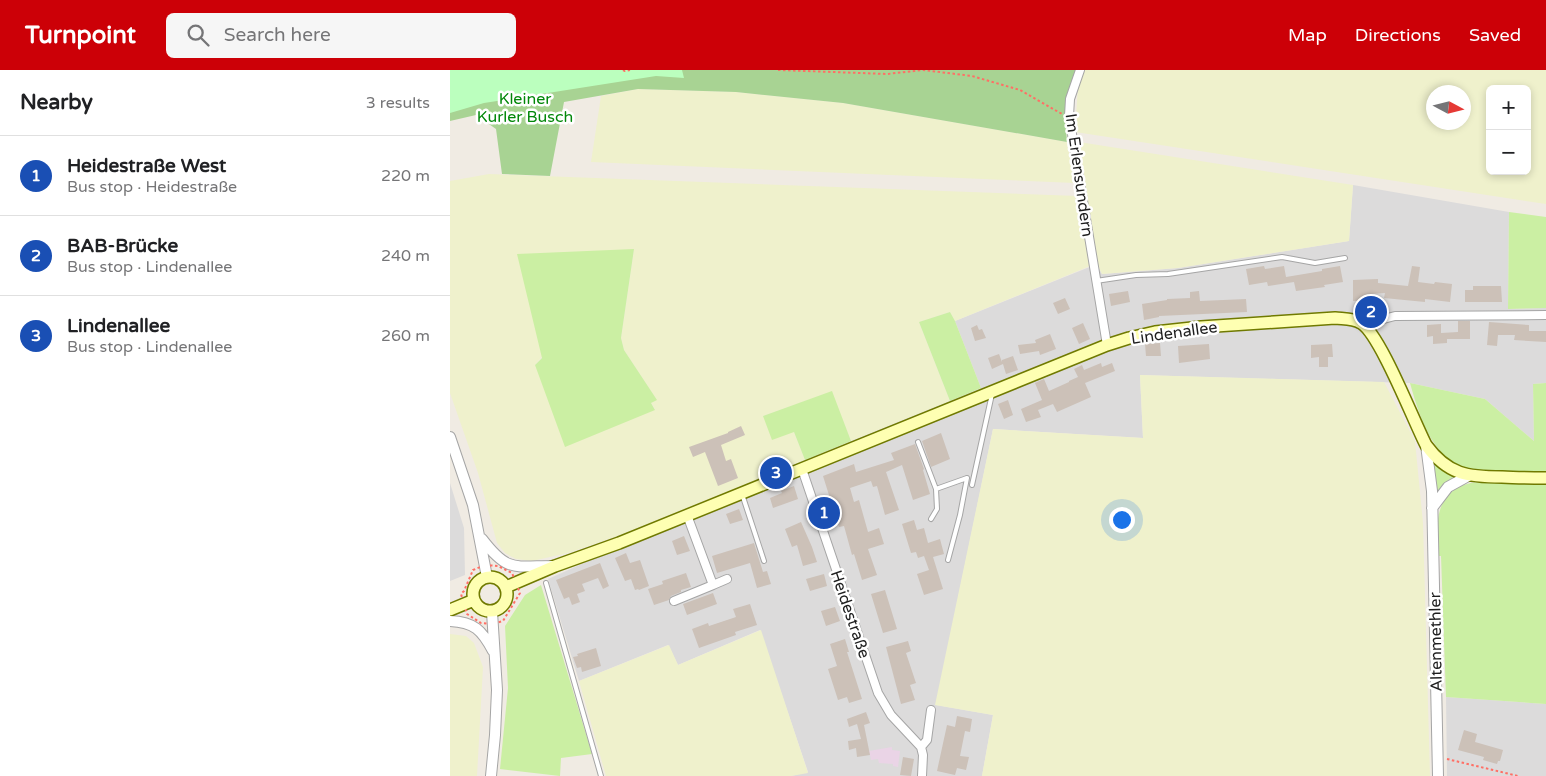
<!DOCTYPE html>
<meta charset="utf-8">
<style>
body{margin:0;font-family:"Varela Round",sans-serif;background:#f6f6f6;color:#202124}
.controls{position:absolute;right:15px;top:15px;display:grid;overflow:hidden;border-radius:8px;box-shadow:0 2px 8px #0003}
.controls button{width:45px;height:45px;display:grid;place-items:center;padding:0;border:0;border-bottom:1px solid #e0e0e0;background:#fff;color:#202124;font:25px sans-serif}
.compass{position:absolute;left:976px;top:15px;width:45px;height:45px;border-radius:50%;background:#fff;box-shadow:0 2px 8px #0003;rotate:97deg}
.you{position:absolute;left:671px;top:449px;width:18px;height:18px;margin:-12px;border:4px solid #fff;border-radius:50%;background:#1a73e8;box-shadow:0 0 0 8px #1a73e833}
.badge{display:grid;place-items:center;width:32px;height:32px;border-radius:50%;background:#cc0007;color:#fff;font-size:16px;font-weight:700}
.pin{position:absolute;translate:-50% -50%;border:2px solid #fff;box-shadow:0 1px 5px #0006}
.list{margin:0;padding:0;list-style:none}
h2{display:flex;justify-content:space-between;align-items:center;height:65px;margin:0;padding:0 20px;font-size:21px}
h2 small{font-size:16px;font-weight:400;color:#757577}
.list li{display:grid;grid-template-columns:32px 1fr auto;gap:15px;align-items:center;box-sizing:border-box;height:80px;padding:0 20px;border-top:1px solid #e0e0e0}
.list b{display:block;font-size:19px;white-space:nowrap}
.list p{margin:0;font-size:16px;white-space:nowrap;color:#757577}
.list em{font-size:16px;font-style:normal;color:#757577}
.icon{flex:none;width:28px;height:28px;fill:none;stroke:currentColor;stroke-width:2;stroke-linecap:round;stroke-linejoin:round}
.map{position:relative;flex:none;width:1096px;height:706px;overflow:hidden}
header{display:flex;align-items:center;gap:30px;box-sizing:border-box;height:70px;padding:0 25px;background:#cc0007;color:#fff}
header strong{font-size:24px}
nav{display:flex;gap:28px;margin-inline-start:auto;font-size:18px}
.search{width:350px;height:45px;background:#f6f6f6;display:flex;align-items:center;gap:12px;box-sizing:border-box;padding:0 18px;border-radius:8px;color:#757577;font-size:19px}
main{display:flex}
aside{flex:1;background:#fff}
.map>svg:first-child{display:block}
</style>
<header>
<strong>Turnpoint</strong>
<div class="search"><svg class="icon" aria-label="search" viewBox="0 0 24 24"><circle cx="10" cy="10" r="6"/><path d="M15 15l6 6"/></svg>Search here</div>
<nav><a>Map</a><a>Directions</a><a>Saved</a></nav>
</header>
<main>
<aside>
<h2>Nearby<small>3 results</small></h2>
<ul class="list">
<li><span class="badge" style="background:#1a4fb4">1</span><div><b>Heidestraße West</b><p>Bus stop · Heidestraße</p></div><em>220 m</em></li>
<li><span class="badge" style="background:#1a4fb4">2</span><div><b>BAB-Brücke</b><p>Bus stop · Lindenallee</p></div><em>240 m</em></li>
<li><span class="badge" style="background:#1a4fb4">3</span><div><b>Lindenallee</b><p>Bus stop · Lindenallee</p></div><em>260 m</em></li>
</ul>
</aside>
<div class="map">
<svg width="1096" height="706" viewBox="0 0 1096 706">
<rect width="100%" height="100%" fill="#f0ebe3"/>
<!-- residential -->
<path fill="#dcdbdb" d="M903,115l156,27 -1,97 38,-1v75l-13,1 1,57 -49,-42 -75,-16 -270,-8 3,63 -150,-9 -57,276 57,10 -11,61h-191l17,-4 -48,-142 -82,35 -10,-20 -89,36 -31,-102 135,-60 -5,-7 303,-124 -26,-67 142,-57 5,10 76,-6 171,-27z
M0,413l14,45 1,47 -15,6z
M996,627l100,7v72h-99z"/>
<!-- industrial -->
<path fill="#ead4e6" d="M442,677v3l8,1 -2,16 -5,-1v-2l-14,-1 -1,-4 -7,1 -2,-9z"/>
<!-- farmland -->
<path fill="#eff1cc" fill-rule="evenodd" d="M634,0h462v134l-471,-72 3,-46zM1040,19h37v82h-37zM984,22h30v30h-30z
M188,19l98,3 107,11 224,39 8,41 -484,-21 10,-66z
M629,72l274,43 -4,56 -171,27 -76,6 -5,-10z
M39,104l589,22 12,70 -135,55 -5,-9 -31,10 31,79 -99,40 -20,-49 -68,24 31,16 11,28 -172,71 -65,22 -36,8 -16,-2 -11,-6 -8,-10 -19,-70 -28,-80v-212zM184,179l-13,89 3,12 32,49 -5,4 4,6 -120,-44z
M690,305l244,7 31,59 8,82 7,253h-448l11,-61 -58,-10 58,-276 150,9z
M311,560l47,143 -17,3h-185l-27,-95 90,-36 9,20z
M0,564l16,2 8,7 9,24 -6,109h-27z"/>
<!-- grass -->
<path fill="#cbefa3" d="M1059,142l37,5v91l-38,1z
M184,179l-13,89 3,12 33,50 -6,3 4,7 -90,37 -30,-82 7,-7 -25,-104z
M500,242l5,9 26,67 -31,13 -31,-79z
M960,313l75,16 49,42 -1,-57 13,-1v88c-25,0 -58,4 -82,-3 -32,-10 -46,-56 -54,-85z
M382,321l19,50 -46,19 -11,-28 -22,8 -9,-24z
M982,390l23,16 -10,7 -9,10z
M1058,412l38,2v220l-100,-7 -5,-141h-4c0,-25 -4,-58 24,-70 13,-6 32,-4 47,-4z
M91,515l51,169 -31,4 -1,18 -60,-7 8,-81 -3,-62 20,-31z"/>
<!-- forest -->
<path fill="#a8d393" d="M0,0h627l-10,27 -2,20 2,25 -224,-39 -107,-11 -98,-3 -74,13 -14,74 -48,-2 -6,-45 -20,-14 -26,6z"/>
<!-- park -->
<path fill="#bbffbe" d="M0,0h232l2,8 -28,-2 -172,27 -34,10z"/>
<!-- building -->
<path fill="#ccc1b8" d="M814,196l1,3 19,-3 2,11 36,-6v-2l18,-3 3,16 -19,3 1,2 -29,4 -2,-9 -26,4 -1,-4 -18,3 -3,-16z
M962,196l8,1 -2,15 16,2 1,-2 17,2 -2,18 -25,-3v3l-41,-4 1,-5 -15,1v6l-17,1v-21l25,-1v4l30,3z
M1023,216h28l1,16h-37v-12h8z
M678,221l2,11 -19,4 -2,-12z
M749,221l1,10 46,-2 1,13 -88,4v1l-15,3 -2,-16 25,-4v-1l23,-1v-6z
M615,228l5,11 -12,5 -5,-11z
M1008,251h12v18h-23v4l-14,1v-8l-6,1v-12l14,-1v9l17,-1z
M1039,252l40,3v6h17v11l-32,-2 1,-5h-17l-1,11 -10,-1z
M633,253l7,16 -11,5 -7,-16z
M527,255l2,5 3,-1 4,9 -11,3 -4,-13z
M600,264l6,15 -16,6 -1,-4 -19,3 -2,-9 18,-2 -1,-3z
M710,273l1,13h-15l-1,-12z
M759,274l1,15 -31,4 -1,-17z
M882,274l1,13h-5v10h-9v-10l-8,1v-13z
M549,284l3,8v-2l11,-4 5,14 -12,4 -3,-10 -11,5 -4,-11z
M651,293l1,4 10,-4 3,8 -30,12 6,14 -34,15 -4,-8 -15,6 3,7 -15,5 -5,-13 21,-9 -7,-17 9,-4 5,12 20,-9v-1l9,-4 -4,-8 8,-4 2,5z
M558,330l5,15 -9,4 -6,-15z
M291,356l4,9 -24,10 5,16 5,-2 7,19 -20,8 -13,-34 -12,5 -4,-10 39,-14v-1z
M491,363l9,26 -19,8 -9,-26z
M465,374l9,25 -1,1 7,24 -17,6 -11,-35 -16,7 13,38 -14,5 -8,-29 -4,1 -2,-6 -21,7 4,14 5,-2 9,32 11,-4 5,16 -16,5 9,26 -15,5 -8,-26 -2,1 -8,-29 -5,1 -16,-51 31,-12 2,8 38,-12 -3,-7z
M344,416l4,13 -25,9 -3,-10 12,-5 -1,-2z
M289,439l4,11 -13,4 -4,-10z
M464,450l3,10 7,-2 4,15 12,-4 4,15 -11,3 10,32 -19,6 -7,-21 12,-4 -5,-14 -6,2 -2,-6 -5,1 -9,-29z
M351,452l11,25 5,15 -14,4 -6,-21 -5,2 -7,-18z
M234,466l6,15 -13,4 -5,-14z
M304,473l9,29 4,-1 4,13 -14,4 -7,-25 -33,10 -5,-17z
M176,483l4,10 10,-3 9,26 -10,4 -1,-1 -3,1 -4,-11 -6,2 -10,-23z
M150,493l9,23 -6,3 -5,-11 -16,6 3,7 -8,3 3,8 -8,3 -3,-8 -5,2 -8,-19z
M236,503l5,14 -10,3v2l-10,4 -2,4 -15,5 -6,-16 15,-5 -1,-3z
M374,504l3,12 -17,5 -4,-12z
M435,520l12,39 -14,4 -12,-39z
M263,523l4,11 -30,11 -4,-11z
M300,534l7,21 -22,7 1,3 -37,13 -7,-19 16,-6 1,3 27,-9 -3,-8z
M385,537l5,14 -14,5 -5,-15z
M395,569l4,13h-2l15,47 -13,4 -2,-6 -9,3 -10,-31 9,-3 -7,-22z
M458,571l3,10 -5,2 10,30 -6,2 5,15 -14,4 -15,-57z
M146,578l5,18 -19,6 -1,-5 -4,1 -4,-11 5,-1 -1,-2z
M416,642l4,11 -6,2 6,30 -13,2 -1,-9 -7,2 -1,-9 13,-2 -4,-15 -8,3 -2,-8z
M507,646l15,3 -2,13 -5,-1 -5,25 9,1 -3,13 -9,-2 -2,7 -18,-4 10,-46 8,2z
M1014,660l13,4 -2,8 28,8 -3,11h-2l-1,3 -14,-4 1,-3 -26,-7z
M453,687l11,2 -3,17 -11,-1z"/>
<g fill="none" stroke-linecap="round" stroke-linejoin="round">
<defs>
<path id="service" d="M646,211l40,-6 32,-1 114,-17 33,6 30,-5
M468,372l18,47
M522,415l20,-91
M292,424l22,67
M481,449l6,-10 -1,-20 31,-11
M498,490l12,-45 7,-37
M96,513l55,193"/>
<path id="minor" d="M630,0l-10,29 -1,17 38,229
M917,258l9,-7 19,-5 151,-1
M352,399l76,224 13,22 30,32 2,8 -1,21
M237,445l26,70 14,-6
M224,531l39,-16
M471,677l6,-7 4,-30"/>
<path id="tertiary" d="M0,367l23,68 14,72
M976,375l6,46 6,285
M982,438l16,-21 20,-11
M32,469c26,34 32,27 72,27
M0,551c24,1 32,9 43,30
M41,706l4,-41 2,-45 -5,-78"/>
<path id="secondary" d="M23 524a17 17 0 1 1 34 0a17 17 0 1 1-34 0Z
M56,517l49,-21 64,-23 488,-198 22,-7 26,-6 46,-5 134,-9c9,1 18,0 26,5 19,11 53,99 65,122 22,30 42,32 76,32 15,1 29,1 44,1
M0,540l24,-10"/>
</defs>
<!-- service casing -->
<use href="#service" stroke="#a5a5a5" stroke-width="6"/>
<!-- minor casing -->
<use href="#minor" stroke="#a5a5a5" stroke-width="10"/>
<!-- tertiary casing -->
<use href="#tertiary" stroke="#a5a5a5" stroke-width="12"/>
<!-- secondary casing -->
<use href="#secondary" stroke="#707a00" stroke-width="14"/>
<!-- path -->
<path stroke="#ff6f65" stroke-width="2" stroke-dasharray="2.5 2.5" stroke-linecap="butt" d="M173,0l2,1 5,-1
M328,0l109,4 36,-4 49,6 48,14 42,24
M35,495l13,1 14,7 8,20 -17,28 -10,3 -12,-1 -14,-9 -6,-20 3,-3 9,-21z
M997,689l71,17"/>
<!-- service -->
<use href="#service" stroke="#fff" stroke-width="4"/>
<!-- minor -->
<use href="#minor" stroke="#fff" stroke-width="8"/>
<!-- tertiary -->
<use href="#tertiary" stroke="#fff" stroke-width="10"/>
<!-- secondary -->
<use href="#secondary" stroke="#feffb2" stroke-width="11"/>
</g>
<g text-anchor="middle" stroke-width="5" stroke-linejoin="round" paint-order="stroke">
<!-- park labels -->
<g font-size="16" fill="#018708" stroke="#fff">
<text x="75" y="34">Kleiner<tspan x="75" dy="18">Kurler Busch</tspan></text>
</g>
<!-- street labels -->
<g font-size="16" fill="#1e1e1e" stroke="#fff">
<text transform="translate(630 105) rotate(82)" y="6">Im Erlensundern</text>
<text transform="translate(724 262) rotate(-8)" y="6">Lindenallee</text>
<text transform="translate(401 544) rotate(71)" y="6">Heidestraße</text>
<text transform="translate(985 572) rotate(-91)" y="6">Altenmethler</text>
</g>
</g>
</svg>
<div class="controls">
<button>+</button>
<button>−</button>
</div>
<svg class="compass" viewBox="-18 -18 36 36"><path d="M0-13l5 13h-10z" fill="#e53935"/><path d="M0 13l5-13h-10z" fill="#757577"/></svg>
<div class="you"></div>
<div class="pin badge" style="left:374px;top:443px;background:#1a4fb4">1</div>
<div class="pin badge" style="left:921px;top:242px;background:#1a4fb4">2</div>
<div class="pin badge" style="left:326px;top:403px;background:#1a4fb4">3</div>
</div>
</main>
